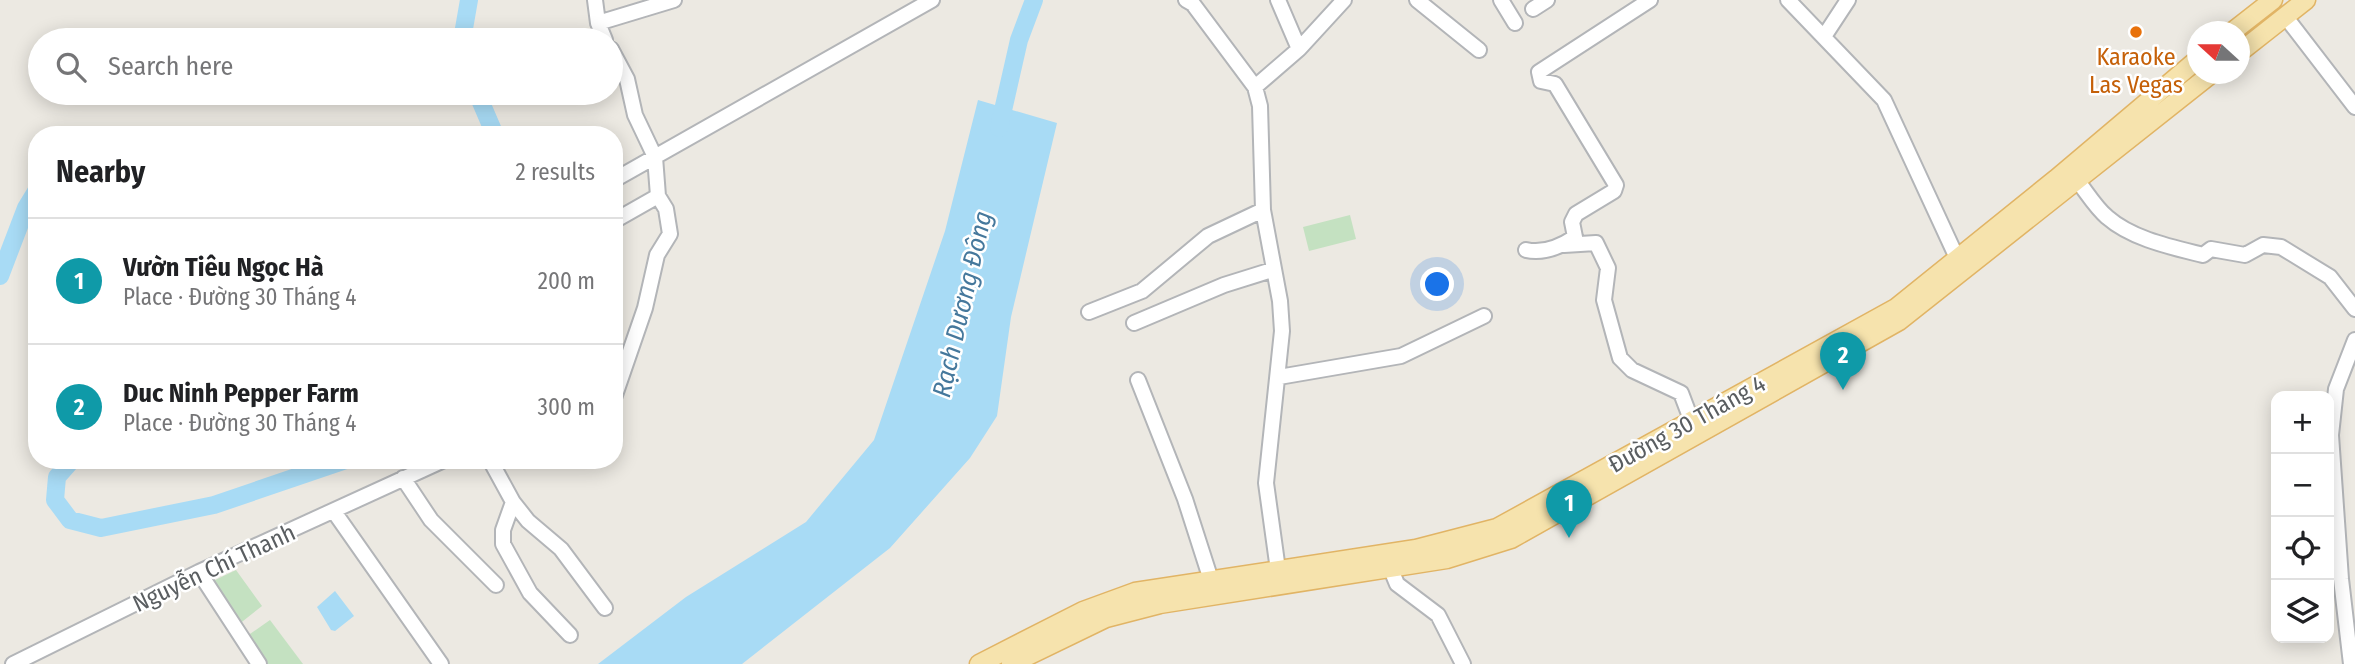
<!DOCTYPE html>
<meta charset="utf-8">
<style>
body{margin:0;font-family:"Fira Sans Condensed",sans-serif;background:#f6f6f6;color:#202124}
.controls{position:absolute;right:21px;bottom:21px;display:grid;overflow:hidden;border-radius:14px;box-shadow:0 4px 18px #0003}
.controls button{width:63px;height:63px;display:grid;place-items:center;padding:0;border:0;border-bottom:2px solid #e0e0e0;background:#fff;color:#202124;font:35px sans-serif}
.compass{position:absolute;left:2187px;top:21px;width:63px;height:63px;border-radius:50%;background:#fff;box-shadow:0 4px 18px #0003;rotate:291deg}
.you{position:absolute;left:1438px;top:285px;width:24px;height:24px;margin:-18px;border:5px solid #fff;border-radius:50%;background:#1a73e8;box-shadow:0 0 0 10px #1a73e833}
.badge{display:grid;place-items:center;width:46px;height:46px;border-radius:50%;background:#0f766e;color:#fff;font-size:23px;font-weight:700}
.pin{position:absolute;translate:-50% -58px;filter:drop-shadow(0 2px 4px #0008)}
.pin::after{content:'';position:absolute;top:37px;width:24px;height:21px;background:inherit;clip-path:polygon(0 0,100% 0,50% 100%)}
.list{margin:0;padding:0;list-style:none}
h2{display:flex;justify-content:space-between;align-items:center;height:91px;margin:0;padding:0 28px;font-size:30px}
h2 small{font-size:23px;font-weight:400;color:#757577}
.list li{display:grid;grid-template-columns:46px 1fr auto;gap:21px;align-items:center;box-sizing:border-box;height:126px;padding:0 28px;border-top:2px solid #e0e0e0}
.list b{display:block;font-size:26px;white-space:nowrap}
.list p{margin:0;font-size:23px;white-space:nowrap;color:#757577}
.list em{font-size:23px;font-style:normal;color:#757577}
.icon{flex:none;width:38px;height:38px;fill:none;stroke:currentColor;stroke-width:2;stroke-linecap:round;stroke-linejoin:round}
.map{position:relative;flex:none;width:2355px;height:664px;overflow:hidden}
.search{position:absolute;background:#fff;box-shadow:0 4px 18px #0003;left:28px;top:28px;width:595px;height:77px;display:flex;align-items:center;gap:18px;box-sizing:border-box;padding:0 24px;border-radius:38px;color:#757577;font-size:26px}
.panel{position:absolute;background:#fff;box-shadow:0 4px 18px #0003;left:28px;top:126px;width:595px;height:343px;border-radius:28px}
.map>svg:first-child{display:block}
</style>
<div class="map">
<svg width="2355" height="664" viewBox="0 0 2355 664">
<rect width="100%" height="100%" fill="#ece9e2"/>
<!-- green -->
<path fill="#c4e1c1" d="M1350,215l6,24 -47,12 -6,-24z
M236,570l26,36 -24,19 -27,-43z
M270,620l33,44h-42l-14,-28z"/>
<!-- water -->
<path fill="#a8dbf5" d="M978,100l79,23 -46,194 -14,99 -27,42 -80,90 -148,116h-144l88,-67 120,-75 68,-82 71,-209z
M335,591l19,25 -19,15 -4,-1 -14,-23z"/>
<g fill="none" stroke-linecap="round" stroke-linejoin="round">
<!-- river -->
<path stroke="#a8dbf5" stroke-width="18" d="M462,40l7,-40
M477,93l18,42
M999,128l20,-88 15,-40
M0,276l26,-68 11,-18
M72,460l-15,17 -2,23 15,20 31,8 113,-23 132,-45"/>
<defs>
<path id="minor" d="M595,0l3,23 7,17
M1186,0l7,4 62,83 5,19 3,104 17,91 2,30 -16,152 12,87
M1278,0l21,49
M1417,0l62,50
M1501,0l14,23
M1788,0l96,100 73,158
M1533,9l14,-9
M2285,16l70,91
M598,23l76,-23
M1825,35l23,-35
M611,49l16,30 8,36 20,42 3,39 8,13 4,25 -13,21 -12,53 -31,90
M1255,87l44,-38 45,-49
M2076,179c10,12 19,28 31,38 25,22 64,30 96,38l8,-6 34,6 18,-10 18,2 49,30 25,32
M614,180l318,-180
M614,221l44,-25
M1564,245l32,-2 12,25 -4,32 16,58 12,12 49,23 11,29
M1526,250c18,4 34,-3 49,-13l-3,-15 4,-8 38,-23 2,-6 -61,-101 -14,-3 -2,-9 111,-72
M1089,312l53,-21 66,-55 55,-26
M1134,323l90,-38 48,-15
M1279,377l122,-21 83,-40
M1138,380l47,119 26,81
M490,460l23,42 15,19 33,28 44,59
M403,478l28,42 65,65
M513,502l-10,28v14l27,49 40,42
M335,513l106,151
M1390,567l7,17 41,31 25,49
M199,572l60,92
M13,664l186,-92 245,-112
M2351,664l-10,-85 -10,-144 5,-46 19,-49"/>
<path id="major" d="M2232,32l41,-32
M2240,52l66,-52
M979,664l104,-53 52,-19 281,-43 81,-21 399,-220 160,-129 142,-120
M1011,664l95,-46 54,-14 287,-45 64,-20 388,-218 312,-247"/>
</defs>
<!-- minor casing -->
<use href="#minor" stroke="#b3b5b8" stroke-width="18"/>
<!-- major casing -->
<use href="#major" stroke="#e1b465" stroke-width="21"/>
<!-- minor -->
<use href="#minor" stroke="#fff" stroke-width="14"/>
<!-- major -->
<use href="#major" stroke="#f6e3ad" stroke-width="18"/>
</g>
<!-- markers -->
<circle fill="#e8710a" stroke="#fff" stroke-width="2.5" cx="2136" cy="32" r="7"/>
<g text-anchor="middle" stroke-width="5" stroke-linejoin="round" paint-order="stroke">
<!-- food labels -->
<g font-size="24" fill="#c56008" stroke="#fff">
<text x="2136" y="65">Karaoke<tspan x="2136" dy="28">Las Vegas</tspan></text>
</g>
<!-- street labels -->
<g font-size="24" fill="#5a5e61" stroke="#fff">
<text transform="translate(1687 424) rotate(-29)" y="8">Đường 30 Tháng 4</text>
<text transform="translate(214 568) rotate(-25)" y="8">Nguyễn Chí Thanh</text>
</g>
<!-- water labels -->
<g font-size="26" font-style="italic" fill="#45789c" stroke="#fff">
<text transform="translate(962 304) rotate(-77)" y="9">Rạch Dương Đông</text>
</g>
</g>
</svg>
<div class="controls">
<button>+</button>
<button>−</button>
<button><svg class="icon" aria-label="locate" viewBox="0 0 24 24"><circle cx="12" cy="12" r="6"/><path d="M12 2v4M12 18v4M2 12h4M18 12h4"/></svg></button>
<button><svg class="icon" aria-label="layers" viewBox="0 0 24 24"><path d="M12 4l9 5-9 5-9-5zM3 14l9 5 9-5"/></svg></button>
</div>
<svg class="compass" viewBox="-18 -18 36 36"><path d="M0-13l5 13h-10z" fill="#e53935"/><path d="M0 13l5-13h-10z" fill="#757577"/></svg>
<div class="you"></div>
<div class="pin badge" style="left:1569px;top:538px;background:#0f9aa8">1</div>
<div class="pin badge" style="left:1843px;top:390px;background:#0f9aa8">2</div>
<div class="search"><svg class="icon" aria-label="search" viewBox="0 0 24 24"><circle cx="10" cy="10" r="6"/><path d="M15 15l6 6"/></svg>Search here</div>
<section class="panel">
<h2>Nearby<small>2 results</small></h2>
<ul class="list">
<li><span class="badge" style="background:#0f9aa8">1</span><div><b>Vườn Tiêu Ngọc Hà</b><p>Place · Đường 30 Tháng 4</p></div><em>200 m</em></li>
<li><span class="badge" style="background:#0f9aa8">2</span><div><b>Duc Ninh Pepper Farm</b><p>Place · Đường 30 Tháng 4</p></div><em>300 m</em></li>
</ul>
</section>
</div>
